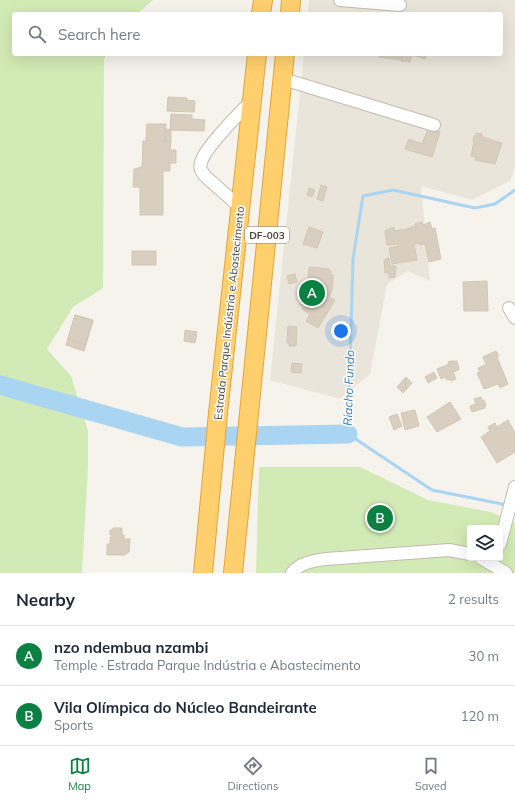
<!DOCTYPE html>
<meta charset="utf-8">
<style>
body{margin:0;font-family:Mulish,sans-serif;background:#f2f2f3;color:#1f2937}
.controls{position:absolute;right:12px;bottom:12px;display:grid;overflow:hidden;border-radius:4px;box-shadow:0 4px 16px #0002}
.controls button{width:36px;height:36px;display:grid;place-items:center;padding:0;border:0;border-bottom:1px solid #e0e1e3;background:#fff;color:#1f2937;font:20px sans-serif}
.you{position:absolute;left:341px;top:331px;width:14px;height:14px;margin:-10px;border:3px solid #fff;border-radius:50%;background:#1a73e8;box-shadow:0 0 0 6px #1a73e833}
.badge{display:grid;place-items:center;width:26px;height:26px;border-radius:50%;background:#0b8043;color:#fff;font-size:13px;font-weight:700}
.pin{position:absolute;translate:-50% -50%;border:2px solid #fff;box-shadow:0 1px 4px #0006}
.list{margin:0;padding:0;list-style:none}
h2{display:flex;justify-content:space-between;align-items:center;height:52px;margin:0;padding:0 16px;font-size:17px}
h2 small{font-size:13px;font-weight:400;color:#747a83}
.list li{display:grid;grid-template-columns:26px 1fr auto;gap:12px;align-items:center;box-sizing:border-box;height:60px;padding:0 16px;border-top:1px solid #e0e1e3}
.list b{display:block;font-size:15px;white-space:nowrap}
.list p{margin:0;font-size:13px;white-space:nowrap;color:#747a83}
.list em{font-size:13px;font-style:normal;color:#747a83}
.icon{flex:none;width:22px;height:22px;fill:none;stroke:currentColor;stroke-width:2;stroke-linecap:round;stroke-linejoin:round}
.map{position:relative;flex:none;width:515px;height:573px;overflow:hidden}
.search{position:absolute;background:#fff;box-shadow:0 4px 16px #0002;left:12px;right:12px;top:12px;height:44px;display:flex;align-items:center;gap:10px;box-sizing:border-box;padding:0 14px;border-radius:4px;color:#747a83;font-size:15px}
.sheet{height:172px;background:#fff}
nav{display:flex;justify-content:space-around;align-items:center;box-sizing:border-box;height:56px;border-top:1px solid #e0e1e3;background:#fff;font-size:11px;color:#747a83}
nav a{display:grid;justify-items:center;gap:2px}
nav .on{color:#0b8043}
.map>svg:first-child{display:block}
</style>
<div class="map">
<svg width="515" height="573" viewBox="0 0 515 573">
<rect width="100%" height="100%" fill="#f6f3ec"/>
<!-- residential -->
<path fill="#eae5da" d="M309,0h206v168l-5,13 -38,19 -51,-14 9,95 -22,-10 -21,13 -17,90 -30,25 -70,-19 34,-326h197v-40h-193z"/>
<!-- green -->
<path fill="#d2eab5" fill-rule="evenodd" d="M0,0h153l-16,14h-123v40h93l-3,5 -1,229 -30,19 -26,42 24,27 17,55v35l-6,107h-82z
M259,467h101l68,33 63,12 24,11v50h-259zM470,528h30v30h-30z"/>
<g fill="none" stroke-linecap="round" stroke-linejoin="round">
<!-- stream -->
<path stroke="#a9d4f2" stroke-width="3" d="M507,505l-75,-15 -84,-56 5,-175 10,-63 30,-6 82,18 20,-4 20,-14"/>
<!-- river -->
<path stroke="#a9d4f2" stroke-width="19" d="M0,385l182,52 166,-3"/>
</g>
<!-- building -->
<path fill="#d8cfc1" stroke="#d3c7b4" d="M379,54h23l-1,6 -22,-3z
M403,54h26l-1,2 -1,-1 -2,4 -13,-4 -2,7 -9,-1z
M168,97l19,1v2l8,1 -1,11 -27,-1z
M171,114l21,1v4l13,1 -1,11 -34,-1z
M147,124h19l-1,18h6l-1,8h6v13h-6v8h-7v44h-23v-28h-7l1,-18 8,-2 1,-26h3z
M165,129l6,1v12h-6z
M428,129h8l4,3 -8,25 -27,-8 4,-10 13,5z
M476,133l6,1v3l20,6 -7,21 -20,-4 1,-3 -5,-1 3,-15 -1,-1 1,-4h2z
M321,185l6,2 -4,14 -6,-2z
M309,188l6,2 -3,7 -5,-2z
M420,222h2l1,3 7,-3 2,7 3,-1 6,31 -12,3 -4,-18 -5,1v-2l-6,1 3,16 -25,4 -3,-16 9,-2v-2l-11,1 -2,-14 6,-3h3l1,3 11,-2 10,-3 -1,-2z
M309,227l14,5 -6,16 -14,-4z
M132,251h24v14h-24z
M387,258h2l1,8h6l-1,11 -6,1v-5h-4l-1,-13 3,-1z
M309,267l20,2v1l2,1v4h2l-1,16 -3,6 6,3 -17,28 -12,-7 4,-7 -8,-5 2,-2 -4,-3 10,-18h-2z
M295,274l2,8 -8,2 -2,-8z
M487,281l1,30h-24l-1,-29z
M75,315l18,5 -8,25 -17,-6z
M75,315l18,6 -9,30 -18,-6z
M288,326l9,1 -1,19h-7v-3h-2z
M185,330l12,2 -2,11 -11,-2z
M496,351l3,5 -2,1 11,27 -8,4 -2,-4 -14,5 -7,-16 3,-1 -2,-4 8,-3 -3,-8z
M451,361h6l2,9 -6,2 3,7 -5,2 -1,-2 -3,1 -2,-3 -4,2 -4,-10 12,-5 -1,-2z
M292,363l10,1 -1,9 -10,-1z
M434,372l3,6 -9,5 -3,-6z
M406,377l6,6 -9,10 -6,-6z
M406,377l6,6 -6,6 -2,-10z
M481,397l1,3h2l2,6h-2l1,2 -13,4 -2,-6 6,-2 -2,-5z
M450,402l11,17 -24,13 -10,-15z
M415,410l4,16 -14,4 -4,-17z
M397,414l5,12 -8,4 -5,-13z
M508,420l7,13v19l-18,11 -16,-26 9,-6 -2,-4 7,-4 2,4z
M113,528h9v7h2v4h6l-1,13 -5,3h-17v-11h3v-7h2v-2h-2v-5h2z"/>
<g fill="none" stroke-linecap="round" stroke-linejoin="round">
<defs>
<path id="minor" d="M340,0l60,5
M283,79l151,46
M240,207l-34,-30c-4,-5 -7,-8 -5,-14 2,-14 40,-51 51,-63
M509,308l6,10
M500,544l15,-57
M481,558l25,15
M292,573c9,-11 21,-12 34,-14l123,-9 21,4"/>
<path id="highway" d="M261,14l2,-14
M290,14l1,-14
M203,573l15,-160 39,-359
M233,573l52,-519"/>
</defs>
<!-- minor casing -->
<use href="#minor" stroke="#c2bbae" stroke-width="14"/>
<!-- highway casing -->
<use href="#highway" stroke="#e0a43c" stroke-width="20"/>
<!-- minor -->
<use href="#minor" stroke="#fff" stroke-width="12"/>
<!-- highway -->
<use href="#highway" stroke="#ffcf6e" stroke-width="18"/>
</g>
<g text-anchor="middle" stroke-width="3" stroke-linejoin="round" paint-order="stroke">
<!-- shield labels -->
<rect fill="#fff" stroke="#817c74" stroke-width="1" x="245" y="227" width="44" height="16" rx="3"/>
<g font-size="10" font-weight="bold" fill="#4b4439">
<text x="267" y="239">DF-003</text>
</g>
<!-- street labels -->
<g font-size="11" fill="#4b4439" stroke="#fff">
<text transform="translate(229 313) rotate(-84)" y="4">Estrada Parque Indústria e Abastecimento</text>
</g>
<!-- water labels -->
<g font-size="12" font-style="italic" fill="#2e7ab2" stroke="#fff">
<text transform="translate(349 388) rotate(-88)" y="4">Riacho Fundo</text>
</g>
</g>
</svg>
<div class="controls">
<button><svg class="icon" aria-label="layers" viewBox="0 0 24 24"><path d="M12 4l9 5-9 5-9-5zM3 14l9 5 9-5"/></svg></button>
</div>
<div class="you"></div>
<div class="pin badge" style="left:312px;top:293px">A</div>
<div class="pin badge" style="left:380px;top:518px">B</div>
<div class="search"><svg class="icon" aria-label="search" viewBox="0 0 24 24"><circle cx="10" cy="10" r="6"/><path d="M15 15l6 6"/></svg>Search here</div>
</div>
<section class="sheet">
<h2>Nearby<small>2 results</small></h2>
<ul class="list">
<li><span class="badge">A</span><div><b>nzo ndembua nzambi</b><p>Temple · Estrada Parque Indústria e Abastecimento</p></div><em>30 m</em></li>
<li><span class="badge">B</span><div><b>Vila Olímpica do Núcleo Bandeirante</b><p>Sports</p></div><em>120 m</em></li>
</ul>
</section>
<nav>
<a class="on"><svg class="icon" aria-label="map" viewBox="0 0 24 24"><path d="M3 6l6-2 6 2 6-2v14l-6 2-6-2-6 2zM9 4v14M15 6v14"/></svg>Map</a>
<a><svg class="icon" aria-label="directions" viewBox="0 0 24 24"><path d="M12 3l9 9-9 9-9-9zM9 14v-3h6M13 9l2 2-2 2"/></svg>Directions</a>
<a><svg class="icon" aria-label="saved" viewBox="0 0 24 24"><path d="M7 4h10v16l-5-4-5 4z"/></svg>Saved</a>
</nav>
